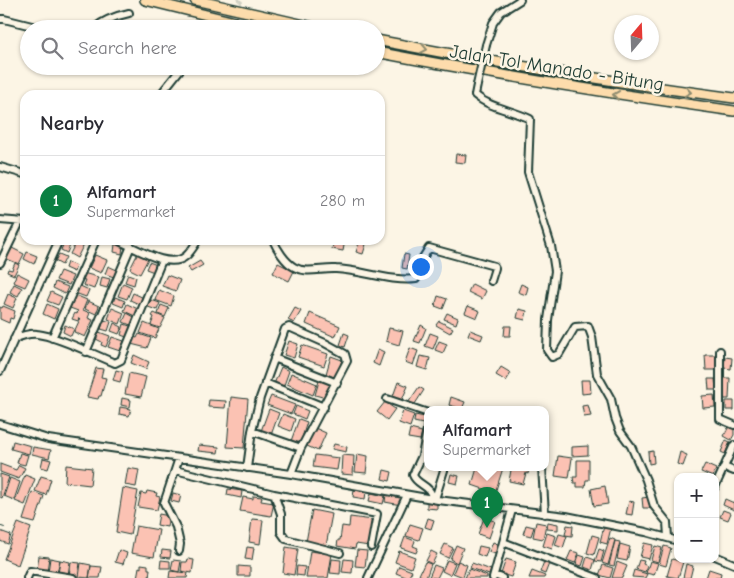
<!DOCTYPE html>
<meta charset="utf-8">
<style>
body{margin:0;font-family:"Comic Neue",sans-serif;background:#f7f7f7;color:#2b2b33}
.controls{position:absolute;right:15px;bottom:15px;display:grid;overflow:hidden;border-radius:10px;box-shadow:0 1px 4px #0004}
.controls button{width:45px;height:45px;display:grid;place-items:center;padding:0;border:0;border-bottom:1px solid #e1e1e2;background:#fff;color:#2b2b33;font:25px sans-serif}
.compass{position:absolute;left:614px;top:15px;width:45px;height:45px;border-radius:50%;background:#fff;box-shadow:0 1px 4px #0004;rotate:19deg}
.you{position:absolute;left:420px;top:266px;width:18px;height:18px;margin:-12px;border:4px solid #fff;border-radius:50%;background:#1a73e8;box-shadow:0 0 0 8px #1a73e833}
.badge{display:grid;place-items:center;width:32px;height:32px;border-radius:50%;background:#0b8043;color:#fff;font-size:16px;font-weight:700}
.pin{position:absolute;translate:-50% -41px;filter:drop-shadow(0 1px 2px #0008)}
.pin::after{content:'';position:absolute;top:26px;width:18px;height:15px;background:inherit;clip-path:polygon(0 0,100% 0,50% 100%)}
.popup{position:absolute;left:424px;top:406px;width:125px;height:65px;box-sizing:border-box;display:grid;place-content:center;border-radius:10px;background:#fff;filter:drop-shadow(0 1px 4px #0005);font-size:16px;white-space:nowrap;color:#7c7c81}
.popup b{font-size:19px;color:#2b2b33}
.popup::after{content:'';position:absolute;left:50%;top:100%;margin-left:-10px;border:10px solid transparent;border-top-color:#fff}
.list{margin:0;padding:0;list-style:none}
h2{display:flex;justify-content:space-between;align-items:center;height:65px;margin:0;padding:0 20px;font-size:21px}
h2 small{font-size:16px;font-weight:400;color:#7c7c81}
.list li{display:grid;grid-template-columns:32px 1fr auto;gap:15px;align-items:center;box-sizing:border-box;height:90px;padding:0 20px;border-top:1px solid #e1e1e2}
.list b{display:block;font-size:19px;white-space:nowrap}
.list p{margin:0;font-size:16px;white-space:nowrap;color:#7c7c81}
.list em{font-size:16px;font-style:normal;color:#7c7c81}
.icon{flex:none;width:28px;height:28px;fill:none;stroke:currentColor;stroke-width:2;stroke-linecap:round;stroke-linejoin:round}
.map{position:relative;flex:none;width:734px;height:578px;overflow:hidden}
.search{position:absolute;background:#fff;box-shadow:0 1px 4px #0004;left:20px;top:20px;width:365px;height:55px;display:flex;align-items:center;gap:12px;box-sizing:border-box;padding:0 18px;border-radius:28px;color:#7c7c81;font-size:19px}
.panel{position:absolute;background:#fff;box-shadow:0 1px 4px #0004;left:20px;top:90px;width:365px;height:155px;border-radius:15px}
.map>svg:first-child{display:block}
</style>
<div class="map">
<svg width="734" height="578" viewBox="0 0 734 578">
<rect width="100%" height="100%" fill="#fcf5e5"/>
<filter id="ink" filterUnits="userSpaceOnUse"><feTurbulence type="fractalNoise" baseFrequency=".02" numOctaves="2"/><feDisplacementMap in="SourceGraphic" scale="10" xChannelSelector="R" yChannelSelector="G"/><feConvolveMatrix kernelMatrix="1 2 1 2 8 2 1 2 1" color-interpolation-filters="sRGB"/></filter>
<g filter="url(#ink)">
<!-- building -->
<path fill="#fbc2b3" stroke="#1f3d34" d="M456,154l10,1 -1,8 -10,-1z
M65,240h7l-5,13 -6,-3z
M77,240h9l-9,18 -7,-4z
M334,240h11l-2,11 -11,-2z
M360,240l7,1 -4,13 -7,-2z
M115,244l8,1 -1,9 -8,-2z
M12,248l12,6 -5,10 -12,-5 2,-8 1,1z
M139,251l10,6 -9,17 -10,-5z
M27,252l10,4 -3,8 -10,-5z
M59,254l7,3 -4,8 -7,-4z
M404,254l5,1 -2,14 -5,-1z
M95,255l12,5 -6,13 -12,-5z
M200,261l3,4 -12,7 -3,-4z
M67,262l9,4 -2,6 -9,-4z
M149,262l8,3 -3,7 -8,-3z
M15,263l4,2 -5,10 -7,-3 1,-3 4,1z
M278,263l16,8 -5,10 -16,-8z
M108,266l9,4 -3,7 -9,-3z
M60,271l13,5 -4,9 -13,-5z
M17,273l12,6 -4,8 -12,-5z
M83,273l15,4 -4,12 -11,-4 2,-5 -4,-1z
M128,274l8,3 -2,8 -9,-3z
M167,275l13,5 -4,11 -14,-5z
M102,277l8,2 -3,9 -7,-2z
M55,282l13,5 -3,7 -12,-6z
M123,283l9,4 -5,12 -9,-3z
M14,284l8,4 -4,8 -8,-4z
M472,284l14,7 -4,8 -14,-7z
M521,284l7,3 -2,8 -8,-3z
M78,285l11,5 -3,7 -11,-4z
M159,290l15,6 -3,10 -16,-6z
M51,292l11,5 -4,8 -11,-4z
M133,293l11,5 -3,7 -11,-5z
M8,294l9,4 -4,10 -9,-4z
M75,295l12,5 -4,10 7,3 -2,5 5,2 -8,17 -11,-5 6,-13 -1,-1 -1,3 -6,-2 3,-6 2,1 1,-3 -8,-3z
M438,296l9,3 -4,10 -8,-3z
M115,297l10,4 -2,6 -10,-4z
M151,300l9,3 -3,7 -9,-3z
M88,301l11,5 -3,8 -11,-5z
M47,304l11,5 -4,10 -11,-5z
M127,304l11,5 -3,7 -11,-5z
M161,305l8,3 -4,9 -7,-3z
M3,306l12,5 -2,8 -3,-1 -1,5 -9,-4v-12l2,1z
M468,306l12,5 -3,7 -12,-5z
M112,308l12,5 -4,11 -12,-5z
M295,308l6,3 -7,12 -6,-3z
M519,309l8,2 -2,9 -8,-2z
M127,313l9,5 -3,8 -10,-4z
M154,313l11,5 -5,10 -9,-3 3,-8 -2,-1z
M310,313l30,13 -5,11 -29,-13z
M447,313l11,5 -2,6 -12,-5z
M104,320l7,2 -3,9 -7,-2z
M439,321l14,7 -3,5 -14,-8z
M114,323l8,4 -3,7 -8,-3z
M144,323l15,6 -4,9 -15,-5z
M124,324l9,3 -4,11 -8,-3z
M65,325l9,4 -3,7 -8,-4z
M421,325l5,3 -6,15 -6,-2z
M505,326h6l-1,10h-6z
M389,328l14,3 -4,14 -13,-4z
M470,330l13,5 -2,5 -13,-5z
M99,332l11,4 -4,11 -5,-2 1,-3 -6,-3z
M344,333l5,2 -4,12 -5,-2z
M430,333l8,3 -5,13 -8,-3z
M139,334l12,4 -4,10 -16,-4 3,-7 3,1z
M112,337l12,4 -4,10 -12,-4z
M289,341l9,3 -4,14 -10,-3z
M439,341l8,3 -4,9 -8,-3z
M302,345l26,9 -4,12 -26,-9z
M410,348l8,3 -5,14 -8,-3z
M378,349l6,3 -5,14 -6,-3z
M134,355l15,7 -3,7 -15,-6z
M705,355h12l1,15h-12z
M331,356l11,4 -6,18 -10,-4z
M420,356l10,2 -3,12 -10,-3z
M725,357l7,1 -1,11 -7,-1z
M281,367l8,4 -6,17 -9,-4z
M501,367l10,6 -5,8 -10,-6z
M96,368l7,1 -2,8 5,1 -5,18h-2l-1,3 -11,-2z
M116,370l7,2 -3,10 -7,-2z
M129,373l17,4 -5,20 -16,-3z
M291,373l26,11 -4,11 -26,-11z
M724,378h6l-1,21h-5z
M708,379h7l1,11h-7z
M581,380h9l1,13 -9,1z
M319,381l11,2 -4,15 -11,-3z
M398,382l10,4 -7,16 -9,-3z
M419,387l5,3 -11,17 -5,-4z
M714,395l1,12 -12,1 -1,-12z
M271,396l24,9 -4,9 -24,-9z
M231,397l17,2 -4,49 -17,-1z
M451,397l14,5 -3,7 -13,-4z
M122,398l9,2 -1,7 -9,-2z
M209,400l17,1 -1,7 -17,-1z
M726,401h8v9h-8z
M385,402l10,7 -8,11 -10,-8z
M588,405l3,11 -7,1 -2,-11z
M296,406l12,5 -3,8 -12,-5z
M120,407l11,2 -2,7 -10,-2z
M269,409l10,4 -8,22 -10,-4z
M403,411l11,4 -4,12 -11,-4z
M283,414l12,5 -4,12 -13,-5z
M415,415l10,2 -2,7 -9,-2z
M299,419l8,3 -7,22 -9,-3z
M730,424l4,2v9l-3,5 -7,-4z
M315,428l11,5 -8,18 -11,-5z
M410,429l12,3 -2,8 -12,-2z
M726,440l4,2 -5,12 -4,-2z
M13,441l18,5 -2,8 -18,-5z
M334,444l13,3 -1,5 -14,-3z
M199,445l20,2 -1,6 -20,-2z
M588,446v9l-16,1v-9z
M33,447l18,3 -2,8 -17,-4z
M653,451l1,12 -5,1 -1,-12z
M680,452l7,3 -4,11 -6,-2z
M20,453l8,2 -3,10 -8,-2z
M357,454l11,2 -2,17 -11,-1z
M315,455l24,3 -2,12 -24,-3z
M342,455l12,1 -1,19 -12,-1z
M558,456l14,2 -3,20 -14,-2z
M43,458l8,2 -3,9 -7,-2z
M577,460h12v20h-3l-1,7h-8v-4h-3l-1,-6h4z
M0,464l16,6 3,-5 6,3 -6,11 -19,-7z
M705,464l11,5 -3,8 -12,-5z
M66,465l26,3 -2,17 -25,-3z
M471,467l32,1 -8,25 -23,-8 5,-17z
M507,467h22l-1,7 -2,-1 -3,11 -14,-3 2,-11 -5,-1z
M128,468l11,2 -3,17 -11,-2z
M384,470l8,2 -2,9 -8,-2z
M0,474l9,3 -7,21 -2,-1z
M451,474l8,2 -2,8 -8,-2z
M25,475l10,4 -10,26 -10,-4z
M41,476l10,3 -5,16 -11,-4z
M10,478l10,4 -6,18 -10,-4z
M605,486l3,18 -14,2 -3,-17z
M123,488l15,3 -8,44 -14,-3z
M228,489l14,2 -1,7 -14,-3z
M354,490l12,2 -1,7 -12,-2z
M147,491l10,2 -1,3 4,1 -3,13 -19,-3 3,-14 5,1z
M32,492l12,4 -9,27 -12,-3z
M173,493l8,2 -2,8 -8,-2z
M371,493l14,3 -2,8 -14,-3z
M386,494l16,4 -1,7 -16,-3z
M253,496l9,1 -1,4 13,2 -3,13 -31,-5 3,-14 10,2z
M649,497l1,11h-7l-1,-10z
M725,499l9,4v7l-11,-5z
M427,500l10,1v8l-10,-1z
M629,501l5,1 -2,13 -6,-1z
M312,510l20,4 -6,32 -20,-4z
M723,510l8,3 -3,7 -8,-3z
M159,514l10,2 -2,11 -10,-2z
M350,517l23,3 -4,26 -13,-2 -1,5 -18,-3 1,-6h2l2,-14 7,1z
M428,518l6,2 -3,9 -6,-2z
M484,518l11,3 -6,17 -11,-4z
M252,519l11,1 -3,24 -11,-2z
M536,522l10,2 -3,15 -10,-2z
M548,522l10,2v6l-11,-1z
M18,523l13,5 -13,37 -14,-6z
M410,524l13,4 -4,12 -13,-4z
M526,525l8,2 -3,9 -8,-2z
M567,525l6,1 -1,10 -7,-1z
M136,526l23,4 -5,27 -23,-4z
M604,526l7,2 -4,16 -7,-2z
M0,531l11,4 -3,9 -8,-3z
M547,533l9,3 -4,13 -9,-3z
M559,534l8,2 -4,12 -8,-3z
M592,535l7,2 -5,18 -7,-2z
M405,537l10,4 -2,5 5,2 -2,5 -15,-5z
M610,538l5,2 -7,25 -6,-2z
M615,541l5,1 -6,24 -5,-1z
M493,542l7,3 -4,9 -7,-2z
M644,543l9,2 -4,14 -9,-2z
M445,544l8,4 -5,10 -8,-4z
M620,544l10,3 -3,14 -10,-2z
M456,545l7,3 -6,15 -7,-4z
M479,546l9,2 -3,9 -8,-3z
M655,546l7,2 -4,14 -7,-2z
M664,546l7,2 -5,18 -7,-2z
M247,547l7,1 -2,12 -7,-1z
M286,547l12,2 -4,26 -11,-2z
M599,549l5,2 -3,11 -6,-1z
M119,550l8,3 -4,11 -8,-2z
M162,550l9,1 -1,7 -9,-1z
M357,550l10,1 -2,16 -10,-1z
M310,551l22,3 -4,24h-22z
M399,551l16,6 -4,11 -16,-6z
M431,551l6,3 -5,10 -6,-3z
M571,551l8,2 -4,10 -8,-3z
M579,555l6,2 -3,9 -6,-2z
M39,556l10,1 -2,15 -10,-2z
M587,557l8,3 -3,10 -8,-3z
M50,558l10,2 -3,13 -9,-1z
M188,559l6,1 -2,13 -11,-2 1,-9h5z
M332,559l9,1 -1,14 -10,-1z
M344,559l9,1 -1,13 -10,-1z
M506,559l10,3 -5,15 -10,-3z
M545,559l5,2 -5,13 -5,-2z
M672,559l11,3 -5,16 -11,-2z
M60,560l10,2 -2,13 -10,-1z
M161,560l9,1v7h-10z
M173,560l8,1 -2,11 -8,-2z
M447,560l8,3 -5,12 -8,-4z
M639,560l5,1 -1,3 4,2 -2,6 -9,-3z
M458,561l9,4 -4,12 -10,-4z
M650,561l8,2 -4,12 -8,-2z
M71,562l9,1 -2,14 -9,-2z
M425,562l6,2 -5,14 -7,-3z
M617,562l10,4 -5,12h-10z
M81,563l10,2 -2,13 -10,-1z
M472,563l19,7 -2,5 -19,-7z
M141,564l7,1v4h2l-1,9h-12l2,-11 2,1z
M686,564l7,2 -3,12h-7z
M434,565l8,3 -5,10 -8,-1z
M603,565l10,3 -3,10 -11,-3z
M91,566l11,1 -2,11h-11z
M238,566l12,1v9h-12z
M297,566l8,1 -1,9 -8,-1z
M399,566l13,5 -4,7 -12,-5z
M469,569l18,7v2h-22z
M709,569l12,4 -1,5h-14z
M634,570l13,4 -2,4 -13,-1z
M170,571l18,2 -1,5h-18z
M532,571l13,5 -1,2h-15z"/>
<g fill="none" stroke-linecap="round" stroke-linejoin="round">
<!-- minor-tunnel -->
<path stroke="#d0d0c2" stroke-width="6" stroke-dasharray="6 3" stroke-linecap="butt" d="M215,29l26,-29"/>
<defs>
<path id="minor" d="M0,19h4l40,10
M93,29c11,-9 22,-13 36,-16
M486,45l7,-22 8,-11 19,-12
M477,85l-2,10c15,13 37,15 55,24l-2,53 23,74 4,25 -7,49 -1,30 5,7 7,-3 16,-27 13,-1 4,11 5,37 14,25 4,19 5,13 11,15 15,34 8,26 13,16 1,15
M160,95l23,-29
M0,167l24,7
M0,220l25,2
M117,240c18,7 52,31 69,16 5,-4 8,-10 12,-16
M273,240c4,9 12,22 21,27 12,7 28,1 42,2 25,1 55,13 80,10l6,-20 7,-11 65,18 1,2 -4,13
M0,263l20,-41
M52,338l44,-98
M14,339c7,-3 15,-6 23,-5 20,2 58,21 78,29l6,-3 41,-100
M720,351v68l14,6
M86,352l45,-106
M274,358l63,25
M0,371l59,-131
M265,383l59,24
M387,399l41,14
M0,424l48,15 243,35 147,26 128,16 80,16 32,9
M428,424l-6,32 -9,19c4,11 19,10 19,24
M252,431l49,17
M179,458l-15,45 12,24 4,17 -1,7
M542,467l3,47
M724,467l10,4
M247,468l5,-37 8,-33 25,-69 4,-2 36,16 20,11 2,7 -46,87 -10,26
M175,470l99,24 7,20v18l5,7 54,14
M715,487l19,-42
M274,494l103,20 -6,33
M435,499l10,-32
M503,542l94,36
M715,556l19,8
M494,575l8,3
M27,578l3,-7 43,7
M368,578l39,-83
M493,578l19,-68"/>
<path id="highway" d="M145,0l118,29
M195,0l127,29
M376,40c119,23 238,42 358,58
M376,52c119,23 238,42 358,59"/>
</defs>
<!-- minor casing -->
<use href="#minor" stroke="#1f3d34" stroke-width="10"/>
<!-- highway casing -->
<use href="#highway" stroke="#1f3d34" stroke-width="12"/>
<!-- path -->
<path stroke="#1f3d34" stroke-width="1" stroke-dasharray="5 4" stroke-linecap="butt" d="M0,526l6,2"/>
<!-- minor -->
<use href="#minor" stroke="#fcf5e5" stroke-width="6"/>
<!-- highway -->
<use href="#highway" stroke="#fddcac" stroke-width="9"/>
<defs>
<path id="minor-bridge" d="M477,85l9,-40"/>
</defs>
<!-- minor-bridge casing -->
<use href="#minor-bridge" stroke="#1f3d34" stroke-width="10" stroke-linecap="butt"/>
<!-- minor-bridge -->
<use href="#minor-bridge" stroke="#fcf5e5" stroke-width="6"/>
</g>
<!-- one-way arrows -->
<defs><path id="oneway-chevron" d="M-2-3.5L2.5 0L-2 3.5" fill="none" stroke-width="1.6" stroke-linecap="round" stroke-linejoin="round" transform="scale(1.25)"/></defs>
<g stroke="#8e8c70">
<use href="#oneway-chevron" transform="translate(424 49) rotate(11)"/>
<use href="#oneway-chevron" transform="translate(688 92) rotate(8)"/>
<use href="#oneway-chevron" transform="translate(616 95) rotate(-172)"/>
</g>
</g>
<g text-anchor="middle" stroke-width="5" stroke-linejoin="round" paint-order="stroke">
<!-- street labels -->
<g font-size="19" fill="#1f3d34" stroke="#fcf5e5">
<text transform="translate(557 67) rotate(9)" y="7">Jalan Tol Manado - Bitung</text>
</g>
</g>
</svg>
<div class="controls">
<button>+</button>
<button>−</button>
</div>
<svg class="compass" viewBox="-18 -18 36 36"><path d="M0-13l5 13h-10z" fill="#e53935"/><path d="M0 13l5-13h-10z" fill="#7c7c81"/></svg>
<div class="you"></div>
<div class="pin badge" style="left:487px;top:528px">1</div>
<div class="popup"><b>Alfamart</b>Supermarket</div>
<div class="search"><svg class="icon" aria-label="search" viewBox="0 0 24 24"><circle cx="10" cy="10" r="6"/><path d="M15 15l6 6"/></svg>Search here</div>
<section class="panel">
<h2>Nearby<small></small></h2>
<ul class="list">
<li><span class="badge">1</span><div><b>Alfamart</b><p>Supermarket</p></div><em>280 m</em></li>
</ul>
</section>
</div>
